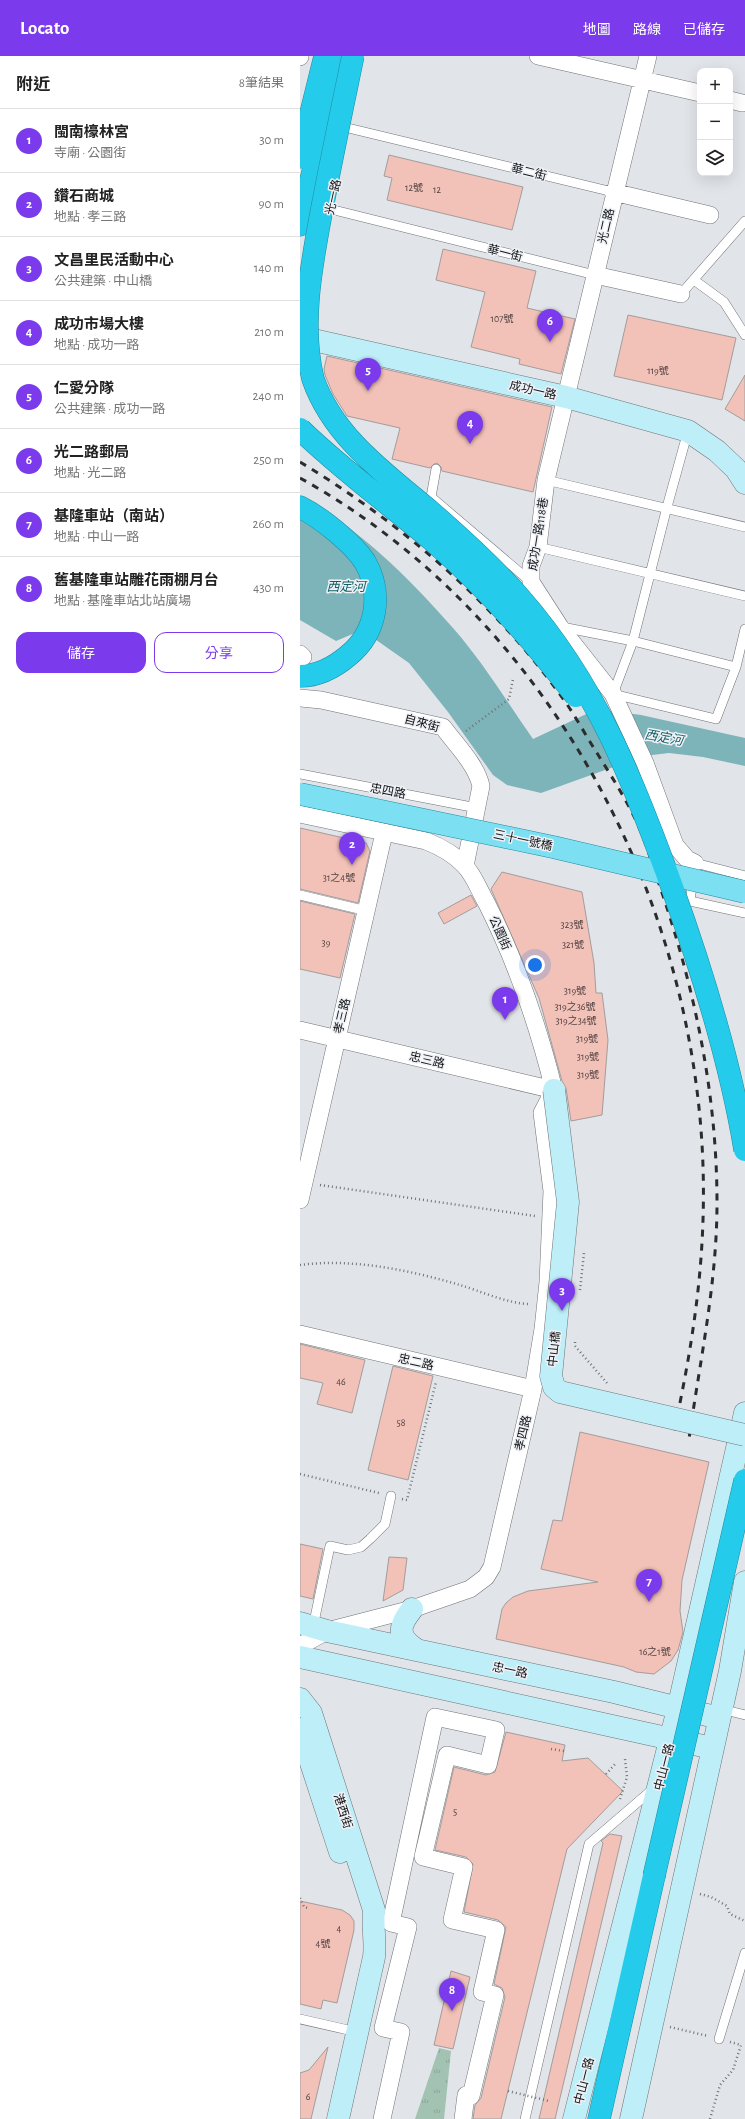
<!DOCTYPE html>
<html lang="zh-TW">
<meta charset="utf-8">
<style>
body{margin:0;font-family:"Alegreya Sans","Noto Sans TC",sans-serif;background:#f2f2f2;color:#222}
.controls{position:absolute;right:12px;top:12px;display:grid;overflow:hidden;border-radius:8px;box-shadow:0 4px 16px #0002}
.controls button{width:36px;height:36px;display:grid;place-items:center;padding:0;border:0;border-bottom:1px solid #e0e0e0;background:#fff;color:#222;font:20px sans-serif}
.you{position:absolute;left:235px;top:909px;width:14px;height:14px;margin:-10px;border:3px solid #fff;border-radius:50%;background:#1a73e8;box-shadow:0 0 0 6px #1a73e833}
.badge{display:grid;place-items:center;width:26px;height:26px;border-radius:50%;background:#7c3aed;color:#fff;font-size:13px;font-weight:700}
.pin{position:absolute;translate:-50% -33px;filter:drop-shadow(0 1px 2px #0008)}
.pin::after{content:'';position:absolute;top:21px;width:14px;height:12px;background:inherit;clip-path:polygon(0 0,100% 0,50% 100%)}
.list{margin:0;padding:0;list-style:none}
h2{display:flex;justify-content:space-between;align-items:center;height:52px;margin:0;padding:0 16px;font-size:17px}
h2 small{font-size:13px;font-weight:400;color:#767676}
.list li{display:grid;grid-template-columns:26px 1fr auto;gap:12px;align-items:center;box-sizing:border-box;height:64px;padding:0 16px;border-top:1px solid #e0e0e0}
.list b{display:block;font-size:15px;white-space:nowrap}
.list p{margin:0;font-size:13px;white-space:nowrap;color:#767676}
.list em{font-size:13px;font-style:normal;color:#767676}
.actions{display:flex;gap:8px;padding:12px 16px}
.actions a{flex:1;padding:9px 0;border:1px solid #7c3aed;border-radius:12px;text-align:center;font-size:14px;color:#7c3aed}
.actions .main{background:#7c3aed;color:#fff}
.icon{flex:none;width:22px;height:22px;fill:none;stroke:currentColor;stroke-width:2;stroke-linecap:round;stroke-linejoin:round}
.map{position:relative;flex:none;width:445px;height:2063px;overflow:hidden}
header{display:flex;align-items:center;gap:24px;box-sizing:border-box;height:56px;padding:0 20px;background:#7c3aed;color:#fff}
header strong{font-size:19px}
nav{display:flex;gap:22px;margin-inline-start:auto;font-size:14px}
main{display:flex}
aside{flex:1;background:#fff}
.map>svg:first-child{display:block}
</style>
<header>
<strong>Locato</strong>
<nav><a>地圖</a><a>路線</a><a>已儲存</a></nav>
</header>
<main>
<aside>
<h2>附近<small>8筆結果</small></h2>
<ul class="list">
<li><span class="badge">1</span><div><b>閩南檺林宮</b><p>寺廟 · 公園街</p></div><em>30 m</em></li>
<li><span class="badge">2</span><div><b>鑽石商城</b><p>地點 · 孝三路</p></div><em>90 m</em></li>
<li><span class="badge">3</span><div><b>文昌里民活動中心</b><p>公共建築 · 中山橋</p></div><em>140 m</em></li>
<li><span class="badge">4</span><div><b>成功市場大樓</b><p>地點 · 成功一路</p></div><em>210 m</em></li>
<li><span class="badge">5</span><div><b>仁愛分隊</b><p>公共建築 · 成功一路</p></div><em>240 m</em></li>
<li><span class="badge">6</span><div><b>光二路郵局</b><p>地點 · 光二路</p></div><em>250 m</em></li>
<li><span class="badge">7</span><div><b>基隆車站（南站）</b><p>地點 · 中山一路</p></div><em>260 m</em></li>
<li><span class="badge">8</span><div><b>舊基隆車站雕花雨棚月台</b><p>地點 · 基隆車站北站廣場</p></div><em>430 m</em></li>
</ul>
<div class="actions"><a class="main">儲存</a><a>分享</a></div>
</aside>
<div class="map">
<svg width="445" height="2063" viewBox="0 0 445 2063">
<defs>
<pattern id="grass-tufts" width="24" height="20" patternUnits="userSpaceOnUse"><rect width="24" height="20" fill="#a2c2b2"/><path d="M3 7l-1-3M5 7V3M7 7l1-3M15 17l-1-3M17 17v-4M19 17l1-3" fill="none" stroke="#8ba698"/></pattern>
</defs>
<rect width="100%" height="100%" fill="#e1e4e8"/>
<!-- grass -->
<path fill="url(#grass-tufts)" d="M139,1992l12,3 -7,68h-29z"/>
<!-- water -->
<path fill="#7db4b9" d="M0,440c59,32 109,82 153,132 30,34 54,74 80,111l64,-30 44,6 104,23v28l-42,-9 -34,-4 -25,3 -103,37 -34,-8 -14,-10 -45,-63 -39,-49 -47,-33 -26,11 -36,-21z"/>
<!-- building -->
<path fill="#f2c1b8" stroke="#a29d9c" d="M89,99l134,32 -11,43 -125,-30 5,-22 -8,-2z
M143,193l93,22 -9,37 48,11 -14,55 -42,-10 1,-5 -49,-12 14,-55 -49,-12z
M328,259l108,23 -14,62 -108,-24z
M27,300l225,51 -19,85 -91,-21 -1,-4 -4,-4 -3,1 -4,4 -38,-9 8,-31 -53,-12 -14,-22 -8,-19 -1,-6z
M445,319v46l-20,-12z
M0,772l66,15 4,8 -12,52 -58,-14z
M202,816l80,20 12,71 2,30h6l6,47 -6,75 -31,6 -5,-33 -4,-7 -23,-83 -48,-109z
M171,839l6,11 -33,18 -6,-11z
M0,845l55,13 -15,64 -40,-9z
M0,1288l65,16 -13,53 -35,-9 6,-21 -23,-5z
M93,1310l40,10 -25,104 -40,-10z
M280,1376l129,30 -27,118 -2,31 3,21 -5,18 -7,11 -17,13 -18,-2 -12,-5 -128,-28 6,-30 4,-6 7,-6 15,-6 70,-9 -57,-13 12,-49 9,1z
M0,1488l23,5 -10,50 -13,-3z
M89,1501l18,1 -4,32 -20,11z
M206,1676l59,13 -3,16 26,-3 35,33 -56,58 -66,270h-28l2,-14 6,-7 24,-101 -3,-9 -8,-4 12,-57 -8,-7 -34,-8 9,-48 -7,-7 -31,-7 19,-83 32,8 9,-3z
M310,1778l12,2 -67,283h-16l64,-276 -2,-2z
M0,1845l42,9 8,5 4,6v9l-17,73 -14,-3 -2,9 -21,-5z
M151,1915l19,6 -17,72 -19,-4z
M28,1991l-17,72h-11v-46l9,-3z"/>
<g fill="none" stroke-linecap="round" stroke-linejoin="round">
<defs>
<path id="lane" d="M48,72l265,64
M30,153l265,66
M394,224l30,22 21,33
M381,238l64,-73
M388,375l-21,76 -34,134 -20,53 103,25 20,-52 9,-38
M136,413l-5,28 100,85
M246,424l199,47
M238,491l207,49
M262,571l71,14 103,26
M0,718l177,34
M395,810v-3l50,13
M393,823l-3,22 55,12
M0,839l67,16
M13,1571l17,-81 18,4 13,-3 9,-8 15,-15 6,-28
M421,1653l24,6
M0,1963l57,13
M419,1983l26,-86
M225,2063l64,-275 64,-55"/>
<path id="street" d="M238,0l162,37
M348,0l-102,424 -8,67 -7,19v16l29,45 53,67 32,69 30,82 12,14 8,4
M0,1v-1
M430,44l12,3
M313,136l97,23
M295,219l86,19
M0,598l3,3
M0,642l21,2 122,27c13,18 33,37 38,59l-16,80
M0,758l126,27c15,6 28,13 38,24 10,10 15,25 22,37 30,59 52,123 68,188
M0,974l254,60
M0,1144l84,-367
M0,1278l233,55
M0,1590l27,-15 85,-22 58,-20 16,-12 6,-10 41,-178 10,-60 5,-47 4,-91 -10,-78 12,-23
M82,2063l19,-87 -18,-4 25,-101 -17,-4 44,-206 61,13 -8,35 -41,-10 -24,102 41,10 -12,53 44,10 -14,62 13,3 -24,101 -5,-1 -3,24"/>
<path id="secondary" d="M0,281l266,60 122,34 29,20 19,18 9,14
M112,1553c-15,19 -14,28 5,41
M0,1567l27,8 287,61 105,26
M0,1601l412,91
M0,1643l11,14 63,197c-2,18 2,31 0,47l-36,162
M0,1673l40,123
M274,2063l104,-410 67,-296
M331,2063l99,-448 15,-89"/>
<path id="highway" d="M0,101l25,-101
M0,169l41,-169
M0,451c20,10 53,36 65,55 18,31 12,70 -16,93 -14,12 -30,21 -49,21
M299,2063l55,-243"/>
</defs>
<!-- lane casing -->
<use href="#lane" stroke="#707376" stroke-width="10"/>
<!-- street casing -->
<use href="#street" stroke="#707376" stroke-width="18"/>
<!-- secondary casing -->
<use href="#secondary" stroke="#707376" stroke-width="23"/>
<!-- highway casing -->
<use href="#highway" stroke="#1f8ba0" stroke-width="23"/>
<!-- path -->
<path stroke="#717376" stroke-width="2.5" stroke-dasharray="1 3" stroke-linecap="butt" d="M166,675l43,-32 4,-20
M20,1129l215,31
M0,1209c52,-7 109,5 160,20 20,6 49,19 70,19
M0,1418l79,19
M102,1443l5,1 29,-118
M251,1693l13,2
M306,1718l10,-11
M320,1743l7,-22 -2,-18
M400,1838l11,3 16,9 3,8 15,7
M0,1842l4,9 4,1
M370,1971l38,9
M410,2063l10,-34 13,-15 8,-25 -11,-3"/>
<!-- lane -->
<use href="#lane" stroke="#fff" stroke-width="9"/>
<!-- street -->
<use href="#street" stroke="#fff" stroke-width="17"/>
<!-- secondary -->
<use href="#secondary" stroke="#beeff9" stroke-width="22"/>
<!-- highway -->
<use href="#highway" stroke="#25cbea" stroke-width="22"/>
<!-- rail -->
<path stroke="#2b2c2e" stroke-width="3" stroke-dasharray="7 7" stroke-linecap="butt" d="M0,406c101,61 196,142 264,238 12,17 22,36 33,53 16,26 33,52 44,79 7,16 11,33 17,49 36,104 59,211 59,322 0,80 -17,157 -28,236
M0,422c244,135 394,413 403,688 3,95 -10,178 -30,270"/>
<defs>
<path id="secondary-bridge" d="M254,1034l14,112 -17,174 3,11 6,5 185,43"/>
<path id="primary-bridge" d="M0,738l253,53 192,45"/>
<path id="highway-bridge" d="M53,0c-11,53 -22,105 -32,158 -10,53 -21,112 -8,165 20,58 73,95 118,133 31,27 62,55 89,86 76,87 113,182 152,289 31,86 58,173 73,263
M0,373c41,40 88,74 132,111 53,46 101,100 144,156
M354,1820l91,-396"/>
</defs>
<!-- secondary-bridge casing -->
<use href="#secondary-bridge" stroke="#707376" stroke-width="23" stroke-linecap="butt"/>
<!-- primary-bridge casing -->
<use href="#primary-bridge" stroke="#1f8ba0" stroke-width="23" stroke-linecap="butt"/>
<!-- highway-bridge casing -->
<use href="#highway-bridge" stroke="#1f8ba0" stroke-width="23" stroke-linecap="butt"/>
<!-- path-bridge -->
<path stroke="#717376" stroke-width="2.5" stroke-dasharray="1 3" stroke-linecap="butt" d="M280,1234l4,-37
M275,1286v4l32,37
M208,2035l41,10"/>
<!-- secondary-bridge -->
<use href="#secondary-bridge" stroke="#beeff9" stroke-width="22"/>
<!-- primary-bridge -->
<use href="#primary-bridge" stroke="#7ce0f2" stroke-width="22"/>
<!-- highway-bridge -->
<use href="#highway-bridge" stroke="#25cbea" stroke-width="22"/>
</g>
<g text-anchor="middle" stroke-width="3" stroke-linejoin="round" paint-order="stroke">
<!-- number labels -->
<g font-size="10" fill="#4b3f3e">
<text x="114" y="135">12號</text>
<text x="137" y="137">12</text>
<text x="202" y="266">107號</text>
<text x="358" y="318">119號</text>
<text x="39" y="825">31之4號</text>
<text x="272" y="872">323號</text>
<text x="26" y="890">39</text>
<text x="273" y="892">321號</text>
<text x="275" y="938">319號</text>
<text x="275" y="954">319之36號</text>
<text x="276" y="968">319之34號</text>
<text x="287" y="986">319號</text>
<text x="288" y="1004">319號</text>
<text x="288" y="1022">319號</text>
<text x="41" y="1329">46</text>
<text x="101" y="1370">58</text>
<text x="355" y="1599">16之1號</text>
<text x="155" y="1759">5</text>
<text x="39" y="1876">4</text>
<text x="23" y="1891">4號</text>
<text x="8" y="2044">6</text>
</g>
<!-- street labels -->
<g font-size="12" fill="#131416" stroke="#eef1f5">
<text transform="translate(229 116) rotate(14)" y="4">華二街</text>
<text transform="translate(33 141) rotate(-78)" y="4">光一路</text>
<text transform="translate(306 170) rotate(-77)" y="4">光二路</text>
<text transform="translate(205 197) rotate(14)" y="4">華一街</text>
<text transform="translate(233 334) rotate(13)" y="4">成功一路</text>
<text transform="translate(238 478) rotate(-81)" y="4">成功一路118巷</text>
<text transform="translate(122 667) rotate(15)" y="4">自來街</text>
<text transform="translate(88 735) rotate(11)" y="4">忠四路</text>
<text transform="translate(223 784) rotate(12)" y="4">三十一號橋</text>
<text transform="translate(200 877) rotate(66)" y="4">公園街</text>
<text transform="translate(42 960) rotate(-77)" y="4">孝三路</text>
<text transform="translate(127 1004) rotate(13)" y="4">忠三路</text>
<text transform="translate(254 1293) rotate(-84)" y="4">中山橋</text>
<text transform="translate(116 1306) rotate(13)" y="4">忠二路</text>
<text transform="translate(223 1377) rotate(-77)" y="4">孝四路</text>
<text transform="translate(210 1614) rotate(12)" y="4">忠一路</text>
<text transform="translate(364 1711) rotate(-76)" y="4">中山一路</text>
<text transform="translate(43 1755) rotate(72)" y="4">港西街</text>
<text transform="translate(284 2025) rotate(-76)" y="4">中山一路</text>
</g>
<!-- water labels -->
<g font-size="13" font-style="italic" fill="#125e65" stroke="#eef1f5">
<text x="46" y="535">西定河</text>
<text transform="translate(364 681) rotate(10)" y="5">西定河</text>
</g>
</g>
</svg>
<div class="controls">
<button>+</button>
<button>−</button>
<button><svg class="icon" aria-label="layers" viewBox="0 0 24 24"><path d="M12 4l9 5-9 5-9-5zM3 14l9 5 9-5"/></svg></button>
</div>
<div class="you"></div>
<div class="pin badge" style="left:205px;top:964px">1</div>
<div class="pin badge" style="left:52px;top:809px">2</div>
<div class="pin badge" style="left:262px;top:1255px">3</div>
<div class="pin badge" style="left:170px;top:388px">4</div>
<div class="pin badge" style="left:68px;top:335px">5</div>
<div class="pin badge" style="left:250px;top:286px">6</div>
<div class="pin badge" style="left:349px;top:1546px">7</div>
<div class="pin badge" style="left:152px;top:1955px">8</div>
</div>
</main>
